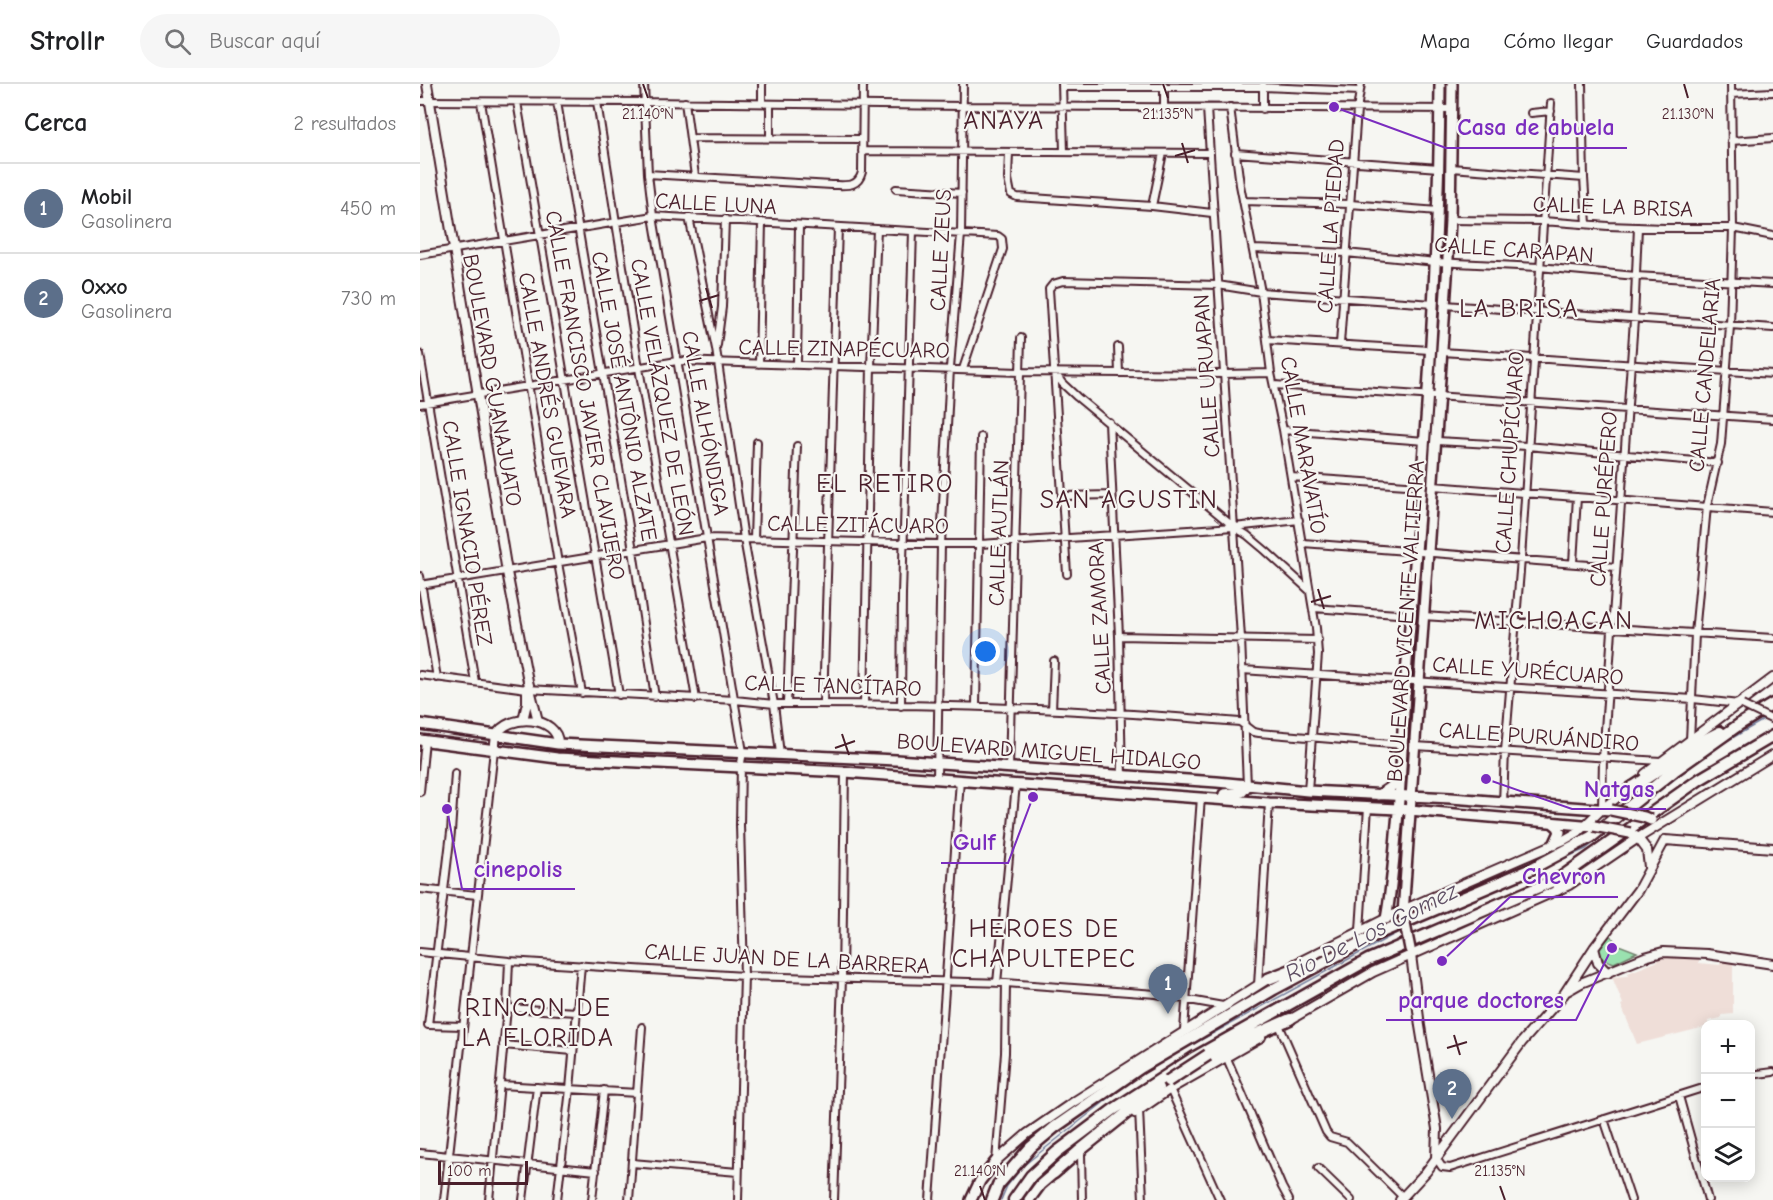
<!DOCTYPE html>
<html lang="es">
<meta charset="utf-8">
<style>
body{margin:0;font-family:"Comic Neue",sans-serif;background:#f6f6f6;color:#202124}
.controls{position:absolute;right:18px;bottom:18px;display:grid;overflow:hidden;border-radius:12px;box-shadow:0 3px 15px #0003}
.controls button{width:54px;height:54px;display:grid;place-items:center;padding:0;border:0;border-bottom:2px solid #e0e0e0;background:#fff;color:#202124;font:30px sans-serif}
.scale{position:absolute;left:18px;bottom:15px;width:90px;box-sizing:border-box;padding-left:6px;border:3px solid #4a1f2b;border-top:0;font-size:16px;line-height:21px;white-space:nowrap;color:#4a1f2b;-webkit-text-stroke:4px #f6f6f2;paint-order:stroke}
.you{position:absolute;left:566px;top:568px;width:21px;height:21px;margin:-15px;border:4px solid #fff;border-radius:50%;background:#1a73e8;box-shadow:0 0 0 9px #1a73e833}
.badge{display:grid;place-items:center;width:39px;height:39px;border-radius:50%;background:#4a1f2b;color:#fff;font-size:20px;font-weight:700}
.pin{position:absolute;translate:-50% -50px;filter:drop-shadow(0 2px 3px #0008)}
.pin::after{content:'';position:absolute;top:32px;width:21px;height:18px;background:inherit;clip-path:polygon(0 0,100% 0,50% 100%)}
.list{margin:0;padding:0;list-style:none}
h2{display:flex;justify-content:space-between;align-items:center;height:78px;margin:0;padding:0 24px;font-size:26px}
h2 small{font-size:20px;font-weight:400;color:#757577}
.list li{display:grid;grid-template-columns:39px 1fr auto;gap:18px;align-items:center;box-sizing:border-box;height:90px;padding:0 24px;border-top:2px solid #e0e0e0}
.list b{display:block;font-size:22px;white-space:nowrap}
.list p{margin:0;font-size:20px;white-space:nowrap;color:#757577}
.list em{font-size:20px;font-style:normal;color:#757577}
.icon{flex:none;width:33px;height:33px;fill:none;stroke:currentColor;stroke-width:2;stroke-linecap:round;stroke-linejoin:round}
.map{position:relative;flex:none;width:1353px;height:1116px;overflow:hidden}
header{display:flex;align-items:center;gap:36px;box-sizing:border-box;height:84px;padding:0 30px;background:#fff;border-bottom:2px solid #e0e0e0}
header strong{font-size:28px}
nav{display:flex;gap:33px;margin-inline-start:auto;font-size:21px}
.search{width:420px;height:54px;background:#f6f6f6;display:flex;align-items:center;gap:15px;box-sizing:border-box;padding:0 21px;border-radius:33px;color:#757577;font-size:22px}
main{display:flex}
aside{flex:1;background:#fff}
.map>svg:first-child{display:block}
</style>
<header>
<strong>Strollr</strong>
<div class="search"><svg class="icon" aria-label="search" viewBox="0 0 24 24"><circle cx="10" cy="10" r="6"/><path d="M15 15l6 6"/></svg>Buscar aquí</div>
<nav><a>Mapa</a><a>Cómo llegar</a><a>Guardados</a></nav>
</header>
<main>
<aside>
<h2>Cerca<small>2 resultados</small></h2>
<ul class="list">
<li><span class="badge" style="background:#5c6f8a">1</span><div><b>Mobil</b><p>Gasolinera</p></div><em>450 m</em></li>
<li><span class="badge" style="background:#5c6f8a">2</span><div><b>Oxxo</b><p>Gasolinera</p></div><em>730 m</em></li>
</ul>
</aside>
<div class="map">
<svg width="1353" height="1116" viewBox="0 0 1353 1116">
<rect width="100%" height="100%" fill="#f6f6f2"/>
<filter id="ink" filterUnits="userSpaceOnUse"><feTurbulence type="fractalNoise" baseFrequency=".0167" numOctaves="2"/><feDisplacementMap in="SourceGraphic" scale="12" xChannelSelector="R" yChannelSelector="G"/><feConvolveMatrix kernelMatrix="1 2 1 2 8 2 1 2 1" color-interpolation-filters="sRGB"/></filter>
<g filter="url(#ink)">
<!-- built -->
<path fill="#efded8" d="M1264,870l15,2v7l21,2 1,-4 12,1v52l-12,1v3l-13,3v3h-2l-1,3 -68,17 -16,-39 2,-1 -11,-27 16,-1v-3l28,-11 5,-5z"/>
<!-- green -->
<path fill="#9ae1af" stroke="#72806d" stroke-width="1.5" d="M1190,849l6,11 21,8 -23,11 -14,-5 -2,-9z"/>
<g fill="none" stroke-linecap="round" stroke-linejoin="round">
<!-- stream -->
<path stroke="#75809f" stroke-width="1.5" d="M1300,661l45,-26
M1214,727l65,-51
M1195,742l11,-9
M1131,780l35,-15 21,-17
M989,843l42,-19
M746,975l236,-129
M581,1116l6,-14 17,-21 117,-92"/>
<defs>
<path id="minor" d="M224,0l4,90 5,42 90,536 -2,11 -1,62 4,151 -6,224
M342,0v19
M642,0l2,68
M1162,0l2,94 3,46
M744,1v23
M642,3h201l97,4
M1311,10l42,-2
M0,17l225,1 318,4 489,3
M61,18l77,461 24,130
M97,18l102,593
M137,18l76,448 22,147
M177,18l42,266 57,331
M265,18l10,74
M350,20v34
M810,23l10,78 21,107 10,81 12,57 33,198 2,26 -10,137
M787,24l34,530 6,148
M843,25v-24
M1111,29l20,-2
M270,54l172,1
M1311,57l42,-3
M442,67l348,2
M589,68l-1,27 3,15 6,3 135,9 60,7
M815,69l204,15
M1031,84l133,10
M228,90l184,11c14,0 26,3 30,-13l1,-88
M476,105l66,4
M823,117l107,3 88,7
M732,122l11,-53
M269,133l27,132 28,190 30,165 6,50
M1030,136l93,1 65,5 57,2h68l40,8
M833,165l93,4 90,9 103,5 97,9 137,8
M0,171l233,-39 345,20 4,3 1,10 -40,120
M1025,221l328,23
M847,256l163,10
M920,260l17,-234 4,-26
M297,261l5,-38 3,-88
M698,263l1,26
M1022,268l331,22
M0,270l55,328
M339,280l3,-142
M377,281l2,-140
M636,290l6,9 15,14 157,130 13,8 19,16 44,40
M854,301l499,34
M0,320l257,-43 343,11 204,2 47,-1
M689,338l10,214 3,141
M863,346l142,11
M1017,357l90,5 191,17
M871,393l130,9
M1013,402l340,26
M643,412l49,-1
M334,455l3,-97
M883,459l313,24
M1153,479l4,-66
M647,490l-18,-285 4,-5 10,-3 155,4 43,7 173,12
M0,492l17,102
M0,501l287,-47 234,6h39l254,-17 65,-7
M894,524l97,7
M1003,532l350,22
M699,552l199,4
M822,586l451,29 46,5
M0,591l107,14 208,11 39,4c155,-1 311,5 466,18l13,10 6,1 144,12
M367,620l10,-258
M403,620l15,-477
M444,621l7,-339 6,-137
M481,622l1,-112 11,-363
M556,622l5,-269
M632,626l2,-49
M1270,656l5,-106 12,-128 14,-62 9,-118 3,-98 -2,-144
M995,662l246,15
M589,684l12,-430
M35,689l-4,59 -23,193 35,1
M517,694l4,-234 9,-176 11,-134 2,-150
M0,708l5,-52
M1083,719l2,-52 16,-192 30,-456
M1182,725l1,-51 31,-438 4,-93
M0,805l57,6
M940,846l8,-123
M0,868l89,9 235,15 262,7 150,11 67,12
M577,899l19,-199
M838,901l11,-182
M87,924l70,4
M860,943l46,105 4,5 17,5 56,55
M764,946l17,-233
M83,961l70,6
M806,972l56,131 7,13
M1330,991l23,-3
M79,1001l138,8
M750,1005l50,111
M1259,1012l29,104
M719,1025l4,91
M1184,1035l27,81
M0,1069l176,18
M661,1070l1,46
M1016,1074l6,9 8,1 256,-81
M576,1077l9,-108 1,-70
M212,1079l106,9
M898,1084l33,32
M24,1116l50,-450
M69,1116l18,-192 2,-47
M103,1116l14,-113
M137,1116l13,-111 11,-124
M172,1116l12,-110
M209,1116l13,-173
M414,1116l8,-221 3,-207
M510,1116l30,-420"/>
<path id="tertiary" d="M7,0l80,488 21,109 10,40
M103,636l4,-17v-15
M74,666c1,-4 1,-10 2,-14 11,-24 63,-20 62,8
M1225,690l128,-96
M1218,754l9,12 2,17
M1245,756l108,8
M1174,864l4,15 10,10
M991,871l9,71 17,103 -1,29
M875,880l108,-54 161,-70 14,-8 24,-23 30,-23
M1147,907l14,-8 64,-26 18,-5 44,2 66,10
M866,938l87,-50 196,-87 69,-47 135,-83
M715,1029l35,-24 91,-52
M576,1077l31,-27 48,-33 196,-124
M980,1116l26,-28 96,-130 42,-48 30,-46 44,-58 27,-50"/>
<path id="secondary" d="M0,640l138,20 338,16 321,22 91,9 143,7 160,12
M0,656l137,18 288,14 424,31 129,6 196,17
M804,710l18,-2 5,-6
M959,711l12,-8 10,-12
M1132,738l6,5 2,5 -6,13
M1210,749l8,5
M983,830l44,-637 3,-57 2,-136
M966,835c6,-32 8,-63 11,-95 5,-54 6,-108 10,-162 16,-192 32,-385 33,-578
M551,1116l9,-19 16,-20
M609,1116l11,-15 14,-12"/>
<path id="primary" d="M1210,705l76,-50 14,-7
M1137,806l18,-15
M848,895l36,-14
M781,979l42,-23 47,-21
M634,1089l24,-21 80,-64
M572,1116l6,-15 33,-38 24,-20 85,-59 134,-79 103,-55 154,-65 60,-32 83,-66 66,-47 33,-20
M594,1116l17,-24 26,-24 56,-42 82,-53 173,-97 192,-82 140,-99 73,-43"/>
</defs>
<!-- minor casing -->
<use href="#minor" stroke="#4a1f2b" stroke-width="10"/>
<!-- tertiary casing -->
<use href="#tertiary" stroke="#4a1f2b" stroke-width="12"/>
<!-- secondary casing -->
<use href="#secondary" stroke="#4a1f2b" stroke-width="14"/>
<!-- primary casing -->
<use href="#primary" stroke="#4a1f2b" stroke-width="15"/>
<!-- minor -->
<use href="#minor" stroke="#f6f6f2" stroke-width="6"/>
<!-- tertiary -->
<use href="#tertiary" stroke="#f6f6f2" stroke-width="8"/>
<!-- secondary -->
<use href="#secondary" stroke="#f6f6f2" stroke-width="9"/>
<!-- primary -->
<use href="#primary" stroke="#f6f6f2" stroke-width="10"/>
<defs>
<path id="minor-bridge" d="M1322,621l31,15"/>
<path id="secondary-bridge" d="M1191,726l33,7 7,3
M1174,742l36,7
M983,830l7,35"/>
<path id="primary-bridge" d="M748,997l40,-26"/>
</defs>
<!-- minor-bridge casing -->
<use href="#minor-bridge" stroke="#4a1f2b" stroke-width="10" stroke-linecap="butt"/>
<!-- secondary-bridge casing -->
<use href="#secondary-bridge" stroke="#4a1f2b" stroke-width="14" stroke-linecap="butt"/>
<!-- primary-bridge casing -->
<use href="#primary-bridge" stroke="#4a1f2b" stroke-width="15" stroke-linecap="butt"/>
<!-- minor-bridge -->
<use href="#minor-bridge" stroke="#f6f6f2" stroke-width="6"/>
<!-- secondary-bridge -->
<use href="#secondary-bridge" stroke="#f6f6f2" stroke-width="9"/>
<!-- primary-bridge -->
<use href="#primary-bridge" stroke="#f6f6f2" stroke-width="10"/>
</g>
</g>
<!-- ticks -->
<path fill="none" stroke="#4a1f2b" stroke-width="2" d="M223,0l5,14M743,0l5,14M1264,0l4,14M762,59l6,20M755,72l20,-6M286,204l6,20M279,217l20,-6M898,505l6,20M891,518l20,-6M422,650l7,21M415,664l20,-7M1034,951l6,20M1027,964l20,-6M560,1102l5,14M1080,1102l5,14"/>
<g text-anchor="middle" stroke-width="4.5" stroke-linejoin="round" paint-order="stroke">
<!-- street labels -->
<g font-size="22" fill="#4a1f2b" stroke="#f6f6f2">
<text transform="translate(296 119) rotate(3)" y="8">CALLE LUNA</text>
<text transform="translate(1193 122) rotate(2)" y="8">CALLE LA BRISA</text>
<text transform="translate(910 142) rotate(-86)" y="8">CALLE LA PIEDAD</text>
<text transform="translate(1094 165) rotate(4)" y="8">CALLE CARAPAN</text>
<text transform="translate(520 166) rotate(-87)" y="8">CALLE ZEUS</text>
<text transform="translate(424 264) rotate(1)" y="8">CALLE ZINAPÉCUARO</text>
<text transform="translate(1284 291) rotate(-85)" y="8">CALLE CANDELARIA</text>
<text transform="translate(786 292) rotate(-94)" y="8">CALLE URUAPAN</text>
<text transform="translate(73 296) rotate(80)" y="8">BOULEVARD GUANAJUATO</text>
<text transform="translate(128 311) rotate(80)" y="8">CALLE ANDRÉS GUEVARA</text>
<text transform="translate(166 311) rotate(80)" y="8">CALLE FRANCISCO JAVIER CLAVIJERO</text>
<text transform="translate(205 312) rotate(80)" y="8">CALLE JOSÉ ANTÔNIO ALZATE</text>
<text transform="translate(243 313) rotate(80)" y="8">CALLE VELÁZQUEZ DE LEÓN</text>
<text transform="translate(286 339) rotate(80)" y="8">CALLE ALHÓNDIGA</text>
<text transform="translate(884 361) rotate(80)" y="8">CALLE MARAVATÍO</text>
<text transform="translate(1089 368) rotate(-86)" y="8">CALLE CHUPÍCUARO</text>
<text transform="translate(1183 415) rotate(-86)" y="8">CALLE PURÉPERO</text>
<text transform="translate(438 440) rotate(1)" y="8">CALLE ZITÁCUARO</text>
<text transform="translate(48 449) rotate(81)" y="8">CALLE IGNACIO PÉREZ</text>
<text transform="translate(578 449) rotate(-88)" y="8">CALLE AUTLÁN</text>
<text transform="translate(679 534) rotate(-93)" y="8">CALLE ZAMORA</text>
<text transform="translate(985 537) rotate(-86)" y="8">BOULEVARD VICENTE VALTIERRA</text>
<text transform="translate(1108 586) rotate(4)" y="8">CALLE YURÉCUARO</text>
<text transform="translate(413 601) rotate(2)" y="8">CALLE TANCÍTARO</text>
<text transform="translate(1119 652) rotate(4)" y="8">CALLE PURUÁNDIRO</text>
<text transform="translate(629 667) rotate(4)" y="8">BOULEVARD MIGUEL HIDALGO</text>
<text transform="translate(367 874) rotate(3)" y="8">CALLE JUAN DE LA BARRERA</text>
</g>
<!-- water labels -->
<g font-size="24" font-style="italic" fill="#605065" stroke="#f6f6f2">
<text transform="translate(951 848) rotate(-27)" y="8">Rio De Los Gomez</text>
</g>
<!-- quarter labels -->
<g font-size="26" letter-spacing="1.5" fill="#4a1f2b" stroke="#f6f6f2">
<text x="584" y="45">ANAYA</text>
<text x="1099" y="233">LA BRISA</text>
<text x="465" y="408">EL RETIRO</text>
<text x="709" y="424">SAN AGUSTIN</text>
<text x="1134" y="545">MICHOACAN</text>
<text x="624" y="853">HEROES DE<tspan x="624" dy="30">CHAPULTEPEC</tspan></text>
<text x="118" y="932">RINCON DE<tspan x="118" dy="30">LA FLORIDA</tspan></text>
</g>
</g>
<g font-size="15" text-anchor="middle" fill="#4a1f2b" stroke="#f6f6f2" stroke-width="4.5" stroke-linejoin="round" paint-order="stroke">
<text x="228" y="35">21.140°N</text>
<text x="748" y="35">21.135°N</text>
<text x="1268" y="35">21.130°N</text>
<text x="560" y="1092">21.140°N</text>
<text x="1080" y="1092">21.135°N</text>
</g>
<!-- callouts -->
<path fill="none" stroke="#7b2cbf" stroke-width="2" d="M914 23L1026 64H1207M1066 695L1152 725H1246M613 713L588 779H521M27 725L42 805H155M1022 877L1090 813H1198M1192 864L1156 936H966"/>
<g fill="#7b2cbf" stroke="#f6f6f2" stroke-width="2">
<circle cx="914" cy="23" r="6"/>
<circle cx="1066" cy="695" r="6"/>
<circle cx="613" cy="713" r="6"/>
<circle cx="27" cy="725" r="6"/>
<circle cx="1022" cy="877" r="6"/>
<circle cx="1192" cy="864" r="6"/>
</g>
<g font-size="24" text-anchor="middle" font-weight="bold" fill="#7b2cbf" stroke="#f6f6f2" stroke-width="4.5" stroke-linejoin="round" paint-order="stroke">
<text x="1116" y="51">Casa de abuela</text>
<text x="1199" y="713">Natgas</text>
<text x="554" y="766">Gulf</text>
<text x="98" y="793">cinepolis</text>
<text x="1144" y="800">Chevron</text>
<text x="1061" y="924">parque doctores</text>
</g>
</svg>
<div class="controls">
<button>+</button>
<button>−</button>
<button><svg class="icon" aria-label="layers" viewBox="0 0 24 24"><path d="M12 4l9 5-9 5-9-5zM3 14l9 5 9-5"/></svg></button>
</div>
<div class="scale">100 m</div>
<div class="you"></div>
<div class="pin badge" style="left:748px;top:930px;background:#5c6f8a">1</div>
<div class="pin badge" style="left:1032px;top:1035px;background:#5c6f8a">2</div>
</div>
</main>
